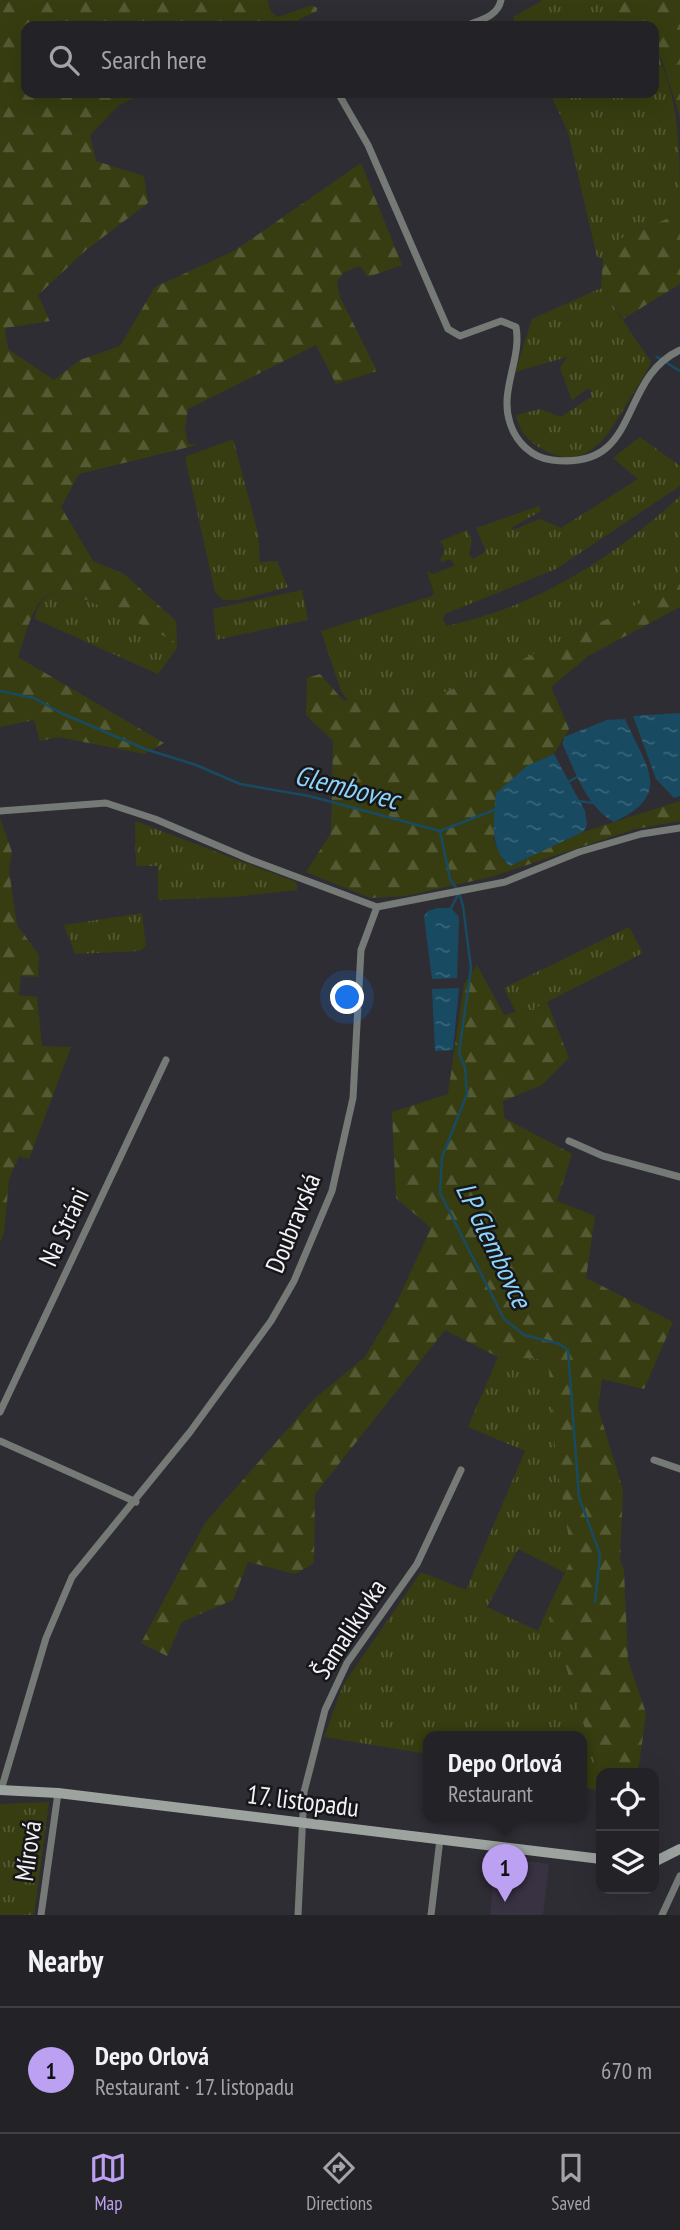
<!DOCTYPE html>
<meta charset="utf-8">
<style>
body{margin:0;font-family:"PT Sans Narrow",sans-serif;background:#2f2f33;color:#f1f3f6}
.controls{position:absolute;right:21px;bottom:21px;display:grid;overflow:hidden;border-radius:14px;box-shadow:0 7px 28px #0002}
.controls button{width:63px;height:63px;display:grid;place-items:center;padding:0;border:0;border-bottom:2px solid #403f44;background:#232227;color:#f1f3f6;font:35px sans-serif}
.you{position:absolute;left:348px;top:998px;width:24px;height:24px;margin:-18px;border:5px solid #fff;border-radius:50%;background:#1a73e8;box-shadow:0 0 0 10px #1a73e833}
.badge{display:grid;place-items:center;width:46px;height:46px;border-radius:50%;background:#bca0f2;color:#111;font-size:23px;font-weight:700}
.pin{position:absolute;translate:-50% -58px;filter:drop-shadow(0 2px 4px #0008)}
.pin::after{content:'';position:absolute;top:37px;width:24px;height:21px;background:inherit;clip-path:polygon(0 0,100% 0,50% 100%)}
.popup{position:absolute;left:423px;top:1731px;width:164px;height:91px;box-sizing:border-box;display:grid;place-content:center;border-radius:14px;background:#232227;filter:drop-shadow(0 2px 5px #0005);font-size:23px;white-space:nowrap;color:#a3a4a7}
.popup b{font-size:26px;color:#f1f3f6}
.popup::after{content:'';position:absolute;left:50%;top:100%;margin-left:-14px;border:14px solid transparent;border-top-color:#232227}
.list{margin:0;padding:0;list-style:none}
h2{display:flex;justify-content:space-between;align-items:center;height:91px;margin:0;padding:0 28px;font-size:30px}
h2 small{font-size:23px;font-weight:400;color:#a3a4a7}
.list li{display:grid;grid-template-columns:46px 1fr auto;gap:21px;align-items:center;box-sizing:border-box;height:126px;padding:0 28px;border-top:2px solid #403f44}
.list b{display:block;font-size:26px;white-space:nowrap}
.list p{margin:0;font-size:23px;white-space:nowrap;color:#a3a4a7}
.list em{font-size:23px;font-style:normal;color:#a3a4a7}
.icon{flex:none;width:38px;height:38px;fill:none;stroke:currentColor;stroke-width:2;stroke-linecap:round;stroke-linejoin:round}
.map{position:relative;flex:none;width:680px;height:1915px;overflow:hidden}
.search{position:absolute;background:#232227;box-shadow:0 7px 28px #0002;left:21px;right:21px;top:21px;height:77px;display:flex;align-items:center;gap:18px;box-sizing:border-box;padding:0 24px;border-radius:14px;color:#a3a4a7;font-size:26px}
.sheet{height:217px;background:#232227}
nav{display:flex;justify-content:space-around;align-items:center;box-sizing:border-box;height:98px;border-top:2px solid #403f44;background:#232227;font-size:19px;color:#a3a4a7}
nav a{display:grid;justify-items:center;gap:4px}
nav .on{color:#bca0f2}
.map>svg:first-child{display:block}
</style>
<div class="map">
<svg width="680" height="1915" viewBox="0 0 680 1915">
<defs>
<pattern id="grass-tufts" width="24" height="20" patternUnits="userSpaceOnUse" patternTransform="scale(1.75)"><rect width="24" height="20" fill="#373d10"/><path d="M3 7l-1-3M5 7V3M7 7l1-3M15 17l-1-3M17 17v-4M19 17l1-3" fill="none" stroke="#545a34"/></pattern>
<pattern id="forest-firs" width="22" height="20" patternUnits="userSpaceOnUse" patternTransform="scale(1.75)"><rect width="22" height="20" fill="#373d10"/><path d="M5 1l3.5 6h-7zM16 11l3.5 6h-7z" fill="#545a34"/></pattern>
<pattern id="water-ripples" width="26" height="14" patternUnits="userSpaceOnUse" patternTransform="scale(1.75)"><rect width="26" height="14" fill="#184a62"/><path d="M2 4q2-2 4 0t4 0M15 11q2-2 4 0t4 0" fill="none" stroke="#3a6579"/></pattern>
</defs>
<rect width="100%" height="100%" fill="#2f2d34"/>
<!-- commercial -->
<path fill="#393243" d="M496,1858l53,6 -6,51h-53z"/>
<!-- grass -->
<path fill="url(#grass-tufts)" d="M543,0h53l41,26h-120l-4,-9z
M654,49c26,45 26,106 26,160l-11,9 -49,21 -17,20 -6,-2 -29,-125 -18,-39h104z
M601,288l50,74c-5,13 -15,25 -22,38 -20,33 -40,75 -87,49 -14,-8 -23,-18 -26,-34l24,-6 21,8 30,-20v-7l-4,-1 -15,11 -12,-32 7,-11 -52,15 17,-53z
M640,437l40,29v20l-124,83 -111,45 -2,5 3,7c89,-18 169,-69 234,-130v85l-37,21 -141,67 -67,27 -87,5 -7,-10 -20,-60 111,-35 2,-3 -7,-21 7,2 21,-9 -5,-6 -8,3 -2,-2 5,-10 -5,-9 27,-11 5,10 -3,14 4,5 13,-8 -10,-23 63,-22 2,5 -30,17 2,2 27,-11 21,9 77,-49 -25,-21z
M233,439l25,94 2,29 17,-1 11,26 -50,13h-15l-8,-8 -30,-135z
M302,590l6,30 -92,20 -3,-31z
M58,591c41,11 81,32 119,52v5l-19,26 -123,-55c1,-12 10,-26 23,-28z
M135,821l158,60 4,3v6l-64,7 -75,3v-34h-22z
M142,913l4,33 -6,5 -65,3 -11,-29z
M629,927l14,26 -125,64 -14,-29z
M498,1357l50,2 8,100 16,99 -7,15 -47,-24 -31,58 51,24 10,-23 53,173v10l-19,-4v-51h-154v18l-104,-17 19,-52 78,-113 45,18 59,-139 -57,-24z
M49,1802l-15,113h-34v-111z"/>
<!-- forest -->
<path fill="url(#forest-firs)" d="M0,0h267l4,12 7,5 34,-12 5,3v3l-32,15h-259v67h117l-25,13 -28,29 6,26 48,15 4,27 -62,47 -48,45 12,26 -45,7 3,21 46,31 26,-20 40,-14 35,-59 79,-36 127,-88 41,102 -34,12 -8,-11 -16,6 -7,10 3,15 37,74 -41,13 -20,-39 -128,64 -3,20 3,15 9,1 -118,29 -18,33 32,54 31,13 52,47 1,22c-19,-10 -108,-56 -124,-51 -21,7 -28,47 -35,65l146,86 -20,11 -86,-17 -18,4 -6,-21 -34,7z
M596,0h84v116l-18,-56 -8,-11v-23h-17z
M680,209v75l-57,35 -22,-31 2,-29 17,-20 49,-21z
M680,581v26l-92,49 -37,31 18,42 -15,25 -27,12 -34,73 10,21 7,6 73,-34 97,-31v20l-45,8 -144,48 -86,19 -35,2 -64,-26 25,-39 2,-92 -27,-26 1,-37 13,-4 23,26 6,1 86,-5 67,-27 141,-67z
M0,818l12,34 -3,18 8,55 22,30 -1,22 -17,-1 -2,19 18,2 5,49 29,1 -42,112 -10,-3 -10,23 -5,54 -4,9z
M477,965l27,50 11,-3 3,4 29,-14 22,56 -27,27 -39,16 1,17 68,36 -15,47 38,15 -9,62 87,44 -29,67 -42,-10 -4,29 25,82 -3,69 4,12 4,89 18,53 -8,60h-37v8l-53,-173 24,-50 -16,-99 -8,-100 -50,-2 -53,-27 -130,164 -1,69 -19,11 -47,-12 -15,38 -51,22 -15,34 -26,-13 64,-120 109,-124 51,-42 29,-49 37,-80 -35,-30 -4,-86 56,-18 16,-110z"/>
<!-- water -->
<path fill="url(#water-ripples)" d="M680,713v83l-6,2 -18,-19 -23,-63z
M625,719c21,48 49,75 -11,103 -27,-15 -39,-50 -51,-77l1,-8 43,-17z
M554,754l31,57 2,14 -4,7 -73,34c-22,-18 -16,-48 -14,-73l31,-27z
M437,908h14l8,9 -2,61 -25,1 -8,-63 4,-5z
M459,988l-6,62 -18,1 -3,-62z"/>
<g fill="none" stroke-linecap="round" stroke-linejoin="round">
<!-- stream -->
<path stroke="#184a62" stroke-width="2.5" d="M657,357l23,14
M0,691l34,7 27,15 84,36 51,16 44,19 69,12 131,35 57,-22
M566,783l13,-7
M577,801l18,2
M440,831l10,48 9,13 4,14 8,62 -12,85 6,15 2,26 -25,63 -2,36 64,126 20,16 36,9 8,6 11,147 21,57 -5,49
M451,908l8,-15"/>
<!-- minor -->
<path stroke="#757a77" stroke-width="7" d="M465,26c14,-6 33,-9 36,-26
M338,93l30,52 80,184 12,7 41,-15 15,6c6,32 -17,63 -6,96 6,19 22,35 42,37 91,11 64,-80 128,-110
M0,811l106,-8 49,16 94,40 128,48
M569,1141l34,15 77,21
M0,1412l166,-352
M0,1441l136,61
M654,1460l26,9
M1,1790l45,-152 26,-61 118,-145 81,-111 23,-40 38,-90 21,-93 8,-148 16,-43 128,-25 74,-30 62,-18 39,-6
M41,1915l17,-122
M298,1915l6,-123 21,-82 22,-47 70,-99 44,-94
M431,1915l9,-76
M662,1915l18,-39"/>
<!-- secondary -->
<path stroke="#9da4a0" stroke-width="10" d="M0,1790l58,3 543,66
M654,1862l26,-13"/>
</g>
<g text-anchor="middle" stroke-width="5" stroke-linejoin="round" paint-order="stroke">
<!-- street labels -->
<g font-size="26" fill="#f3f2f7" stroke="#171619">
<text transform="translate(293 1223) rotate(-68)" y="9">Doubravská</text>
<text transform="translate(64 1227) rotate(-65)" y="9">Na Stráni</text>
<text transform="translate(349 1629) rotate(-57)" y="9">Šamalikuvka</text>
<text transform="translate(303 1801) rotate(7)" y="9">17. listopadu</text>
<text transform="translate(28 1851) rotate(-82)" y="9">Mírová</text>
</g>
<!-- water labels -->
<g font-size="28" font-style="italic" fill="#8cd4fb" stroke="#171619">
<text transform="translate(347 787) rotate(14)" y="10">Glembovec</text>
<text transform="translate(494 1245) rotate(64)" y="10">LP Glembovce</text>
</g>
</g>
</svg>
<div class="controls">
<button><svg class="icon" aria-label="locate" viewBox="0 0 24 24"><circle cx="12" cy="12" r="6"/><path d="M12 2v4M12 18v4M2 12h4M18 12h4"/></svg></button>
<button><svg class="icon" aria-label="layers" viewBox="0 0 24 24"><path d="M12 4l9 5-9 5-9-5zM3 14l9 5 9-5"/></svg></button>
</div>
<div class="you"></div>
<div class="pin badge" style="left:505px;top:1902px">1</div>
<div class="popup"><b>Depo Orlová</b>Restaurant</div>
<div class="search"><svg class="icon" aria-label="search" viewBox="0 0 24 24"><circle cx="10" cy="10" r="6"/><path d="M15 15l6 6"/></svg>Search here</div>
</div>
<section class="sheet">
<h2>Nearby<small></small></h2>
<ul class="list">
<li><span class="badge">1</span><div><b>Depo Orlová</b><p>Restaurant · 17. listopadu</p></div><em>670 m</em></li>
</ul>
</section>
<nav>
<a class="on"><svg class="icon" aria-label="map" viewBox="0 0 24 24"><path d="M3 6l6-2 6 2 6-2v14l-6 2-6-2-6 2zM9 4v14M15 6v14"/></svg>Map</a>
<a><svg class="icon" aria-label="directions" viewBox="0 0 24 24"><path d="M12 3l9 9-9 9-9-9zM9 14v-3h6M13 9l2 2-2 2"/></svg>Directions</a>
<a><svg class="icon" aria-label="saved" viewBox="0 0 24 24"><path d="M7 4h10v16l-5-4-5 4z"/></svg>Saved</a>
</nav>
